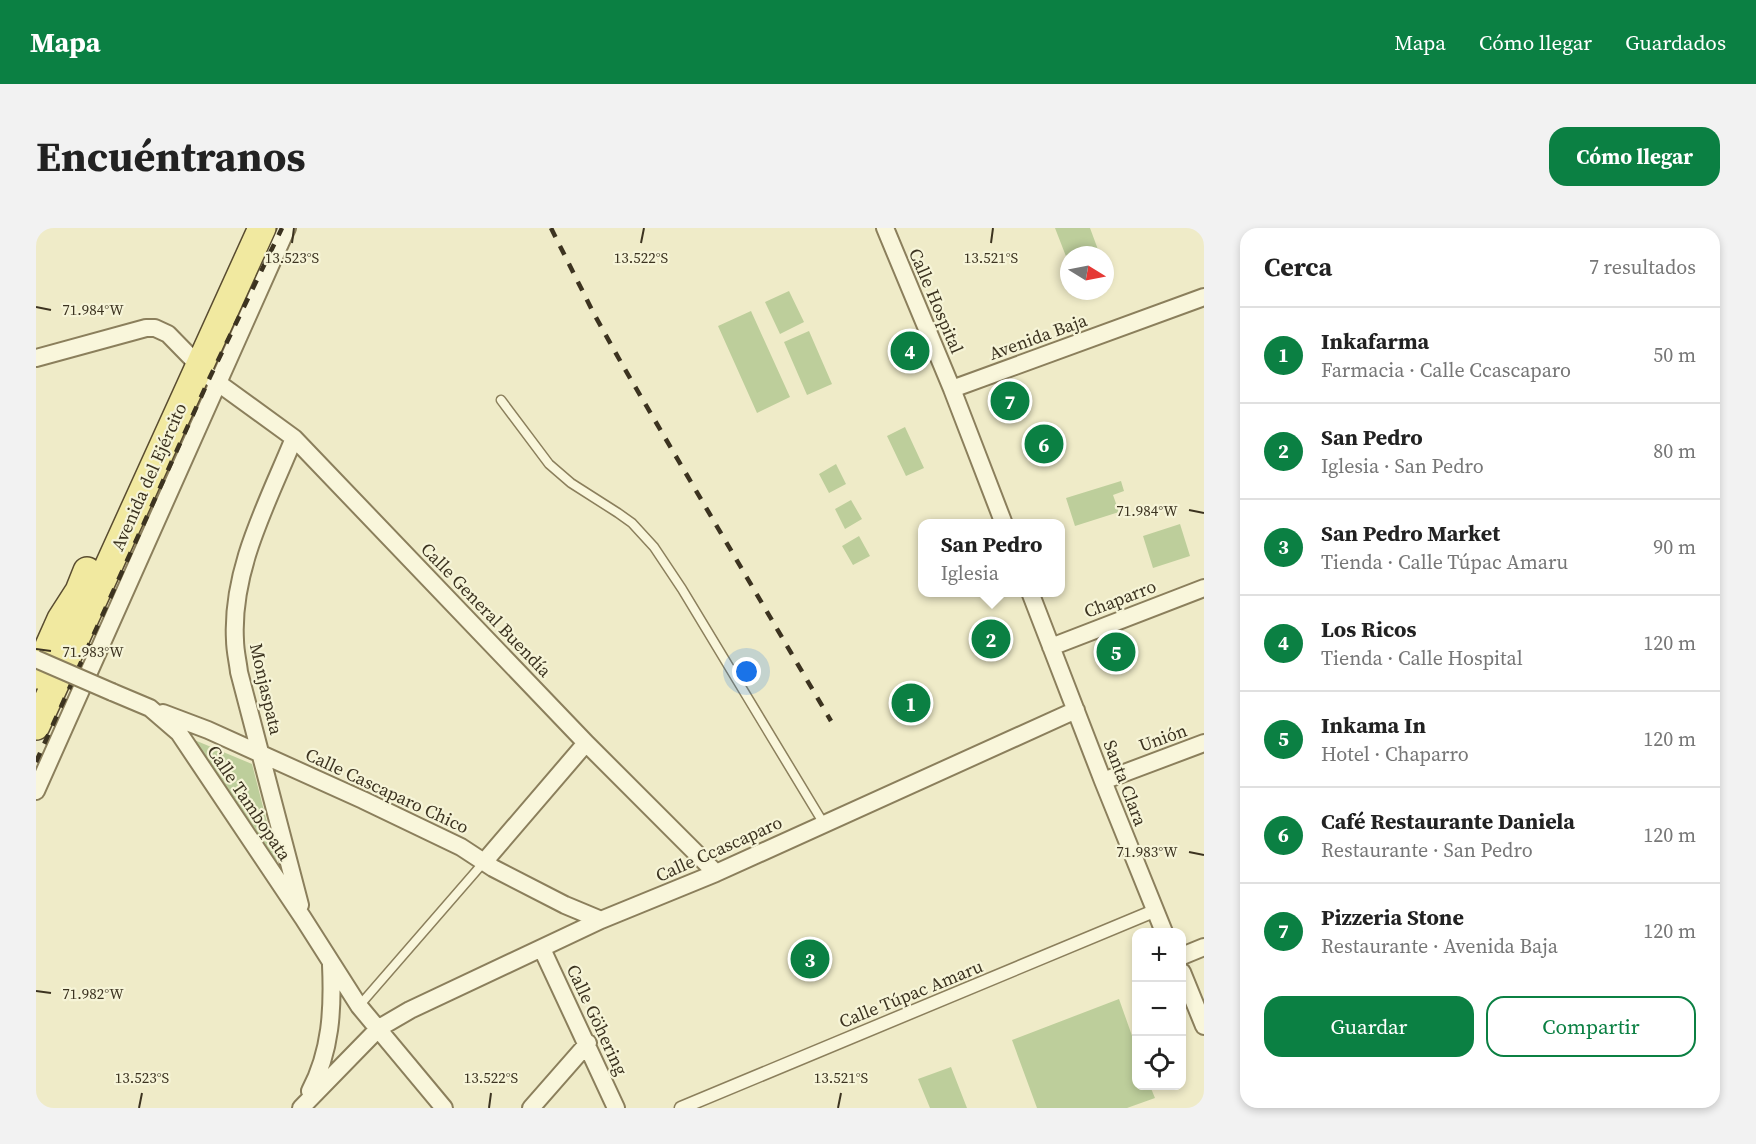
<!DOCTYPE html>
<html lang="es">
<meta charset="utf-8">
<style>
body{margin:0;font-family:"Source Serif 4",serif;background:#f2f2f2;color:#222}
.controls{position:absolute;right:18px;bottom:18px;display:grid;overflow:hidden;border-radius:12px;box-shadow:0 3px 9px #0003}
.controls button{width:54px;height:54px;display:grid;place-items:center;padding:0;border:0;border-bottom:2px solid #e0e0e0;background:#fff;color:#222;font:30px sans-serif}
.compass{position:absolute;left:1024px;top:18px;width:54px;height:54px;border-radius:50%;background:#fff;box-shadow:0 3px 9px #0003;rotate:100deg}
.you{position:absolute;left:711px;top:444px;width:21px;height:21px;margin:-15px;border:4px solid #fff;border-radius:50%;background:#1a73e8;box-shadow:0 0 0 9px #1a73e833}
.badge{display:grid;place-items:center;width:39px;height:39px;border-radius:50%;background:#0b8043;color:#fff;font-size:20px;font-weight:700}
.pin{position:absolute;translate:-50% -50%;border:3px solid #fff;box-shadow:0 2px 6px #0006}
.popup{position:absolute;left:882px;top:291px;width:147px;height:78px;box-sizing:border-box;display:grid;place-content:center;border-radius:12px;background:#fff;filter:drop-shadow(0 2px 4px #0005);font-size:20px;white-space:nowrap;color:#767676}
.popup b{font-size:22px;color:#222}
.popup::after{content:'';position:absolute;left:50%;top:100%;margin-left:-12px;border:12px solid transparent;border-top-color:#fff}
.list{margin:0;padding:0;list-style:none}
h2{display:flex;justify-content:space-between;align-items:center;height:78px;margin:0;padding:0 24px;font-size:26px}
h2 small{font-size:20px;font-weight:400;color:#767676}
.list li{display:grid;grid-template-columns:39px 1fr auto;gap:18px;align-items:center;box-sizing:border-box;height:96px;padding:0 24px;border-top:2px solid #e0e0e0}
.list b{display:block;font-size:22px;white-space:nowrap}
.list p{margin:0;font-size:20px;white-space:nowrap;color:#767676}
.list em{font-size:20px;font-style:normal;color:#767676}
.actions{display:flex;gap:12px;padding:18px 24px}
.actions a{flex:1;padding:14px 0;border:2px solid #0b8043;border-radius:18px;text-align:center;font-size:21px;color:#0b8043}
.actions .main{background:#0b8043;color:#fff}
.icon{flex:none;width:33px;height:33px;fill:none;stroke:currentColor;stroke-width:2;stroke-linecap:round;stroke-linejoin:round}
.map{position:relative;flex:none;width:1168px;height:880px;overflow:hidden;border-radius:18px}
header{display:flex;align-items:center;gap:36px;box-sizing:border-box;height:84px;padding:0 30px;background:#0b8043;color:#fff}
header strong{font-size:28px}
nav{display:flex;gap:33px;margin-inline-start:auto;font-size:21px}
.intro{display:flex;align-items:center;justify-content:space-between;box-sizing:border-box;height:144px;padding:0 36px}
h1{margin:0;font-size:42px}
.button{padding:15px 27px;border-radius:18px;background:#0b8043;color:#fff;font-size:21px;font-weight:700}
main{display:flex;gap:36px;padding:0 36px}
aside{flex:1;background:#fff;border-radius:18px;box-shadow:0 3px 9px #0003}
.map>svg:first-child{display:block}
</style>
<header>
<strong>Mapa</strong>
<nav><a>Mapa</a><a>Cómo llegar</a><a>Guardados</a></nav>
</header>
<div class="intro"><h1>Encuéntranos</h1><a class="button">Cómo llegar</a></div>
<main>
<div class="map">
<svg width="1168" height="880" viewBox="0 0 1168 880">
<rect width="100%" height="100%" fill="#efebc8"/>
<!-- green -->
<path fill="#bdce9b" d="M1019,0h35l10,27h-31v9z
M753,63l15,31 -24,12 -15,-32z
M715,83l39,86 -33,16 -39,-87z
M773,103l23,53 -25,11 -23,-53z
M869,199l19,41 -18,8 -19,-40z
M800,236l10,20 -17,9 -10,-19z
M1085,253l3,10 -11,4 6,17 -44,14 -9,-28z
M815,272l11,19 -17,10 -10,-20z
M1144,296l10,32 -37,12 -10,-32z
M823,308l11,20 -17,9 -11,-19z
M156,511l60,25 27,105z
M1083,771l17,48v39h14l5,12 -28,10h-90l-25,-68z
M915,839l16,41h-37l-12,-29z"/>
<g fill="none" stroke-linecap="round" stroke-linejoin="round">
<defs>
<path id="service" d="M465,172l48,64 22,19 47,30 14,10 22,24 28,42 142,235
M323,778l125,-144"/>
<path id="pedestrian" d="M645,880l473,-197"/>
<path id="minor" d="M849,0l67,161 52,135
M0,130l110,-30h9l13,6 42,43 84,61 292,305 130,130
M916,161l252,-92
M258,210c-26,64 -63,131 -59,202 0,11 3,22 4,32l61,233
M994,364l73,189 61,151
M1015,419l153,-59
M76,464l38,16 29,25 124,185 56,88 85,102
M127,485l45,17 155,70 98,47 32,21 72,37 36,15
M1067,553l101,-38
M0,563l251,-563
M448,634l102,-119
M506,721l74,159
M1146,728l22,-9
M1146,744l22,54
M274,863c21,-40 23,-82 21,-126
M265,880l78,-80 31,-18 191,-90 115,-47 360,-163
M495,880l57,-65"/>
<path id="primary" d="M0,447l25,-56 18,-28 8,-20
M0,498l226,-498"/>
</defs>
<!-- service casing -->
<use href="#service" stroke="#8b7f5c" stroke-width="11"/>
<!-- pedestrian casing -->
<use href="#pedestrian" stroke="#8b7f5c" stroke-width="15"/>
<!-- minor casing -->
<use href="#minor" stroke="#8b7f5c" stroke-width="20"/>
<!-- primary casing -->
<use href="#primary" stroke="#594c30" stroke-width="30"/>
<!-- service -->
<use href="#service" stroke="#f9f6db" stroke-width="8"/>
<!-- pedestrian -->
<use href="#pedestrian" stroke="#f9f6db" stroke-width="12"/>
<!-- minor -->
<use href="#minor" stroke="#f9f6db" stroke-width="16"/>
<!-- primary -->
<use href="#primary" stroke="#f1e9a0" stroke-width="27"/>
<!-- rail -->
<path stroke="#3c3320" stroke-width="4.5" stroke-dasharray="10 10" stroke-linecap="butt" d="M515,0l42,84 30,54 208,355
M0,534l174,-385 72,-149"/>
<defs>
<path id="minor-bridge" d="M0,431l76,33"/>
</defs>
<!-- minor-bridge casing -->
<use href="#minor-bridge" stroke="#8b7f5c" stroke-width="20" stroke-linecap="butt"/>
<!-- minor-bridge -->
<use href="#minor-bridge" stroke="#f9f6db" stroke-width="16"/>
</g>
<!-- ticks -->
<path fill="none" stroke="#3c3320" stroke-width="2" d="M256,15l2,-15M605,15l3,-15M955,15l2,-15M0,79l15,3M1153,282l15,3M0,421l15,2M1153,624l15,3M0,763l15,2M103,880l3,-15M453,880l2,-15M802,880l3,-15"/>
<g text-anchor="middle" stroke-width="4.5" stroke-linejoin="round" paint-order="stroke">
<!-- street labels -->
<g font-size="18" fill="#3c3320" stroke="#f6f4d7">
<text transform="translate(900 73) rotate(67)" y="6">Calle Hospital</text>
<text transform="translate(1002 109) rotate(-20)" y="6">Avenida Baja</text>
<text transform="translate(113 249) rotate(-66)" y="6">Avenida del Ejército</text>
<text transform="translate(1084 371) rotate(-21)" y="6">Chaparro</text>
<text transform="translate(450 382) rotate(46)" y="6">Calle General Buendía</text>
<text transform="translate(230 461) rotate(77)" y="6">Monjaspata</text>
<text transform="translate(1127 510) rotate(-20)" y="6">Unión</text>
<text transform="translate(1089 555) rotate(69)" y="6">Santa Clara</text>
<text transform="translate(351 563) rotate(25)" y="6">Calle Cascaparo Chico</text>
<text transform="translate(213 575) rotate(56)" y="6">Calle Tambopata</text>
<text transform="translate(683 621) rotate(-24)" y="6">Calle Ccascaparo</text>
<text transform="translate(875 766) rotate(-22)" y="6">Calle Túpac Amaru</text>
<text transform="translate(561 792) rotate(65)" y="6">Calle Göhering</text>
</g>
</g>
<g font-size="15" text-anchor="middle" fill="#3c3320" stroke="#f6f4d7" stroke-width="4.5" stroke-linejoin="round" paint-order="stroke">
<text x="256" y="35">13.523°S</text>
<text x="605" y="35">13.522°S</text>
<text x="955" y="35">13.521°S</text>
<text x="57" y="87">71.984°W</text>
<text x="1111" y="288">71.984°W</text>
<text x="57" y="429">71.983°W</text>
<text x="1111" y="629">71.983°W</text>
<text x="57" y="771">71.982°W</text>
<text x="106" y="855">13.523°S</text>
<text x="455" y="855">13.522°S</text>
<text x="805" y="855">13.521°S</text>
</g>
</svg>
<div class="controls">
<button>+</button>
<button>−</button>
<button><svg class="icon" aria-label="locate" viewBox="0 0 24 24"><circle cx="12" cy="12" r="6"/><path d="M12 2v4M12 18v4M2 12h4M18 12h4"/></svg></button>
</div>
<svg class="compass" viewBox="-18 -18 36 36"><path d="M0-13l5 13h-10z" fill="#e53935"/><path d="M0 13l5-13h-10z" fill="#767676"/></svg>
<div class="you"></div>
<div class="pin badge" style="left:875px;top:475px">1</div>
<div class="pin badge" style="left:955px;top:411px">2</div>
<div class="popup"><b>San Pedro</b>Iglesia</div>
<div class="pin badge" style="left:774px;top:731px">3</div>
<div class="pin badge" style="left:874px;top:123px">4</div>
<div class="pin badge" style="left:1080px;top:424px">5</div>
<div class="pin badge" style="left:1008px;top:216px">6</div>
<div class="pin badge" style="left:974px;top:173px">7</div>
</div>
<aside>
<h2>Cerca<small>7 resultados</small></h2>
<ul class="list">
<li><span class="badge">1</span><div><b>Inkafarma</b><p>Farmacia · Calle Ccascaparo</p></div><em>50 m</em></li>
<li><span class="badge">2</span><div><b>San Pedro</b><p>Iglesia · San Pedro</p></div><em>80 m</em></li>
<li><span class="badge">3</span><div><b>San Pedro Market</b><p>Tienda · Calle Túpac Amaru</p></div><em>90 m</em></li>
<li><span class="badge">4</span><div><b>Los Ricos</b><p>Tienda · Calle Hospital</p></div><em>120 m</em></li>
<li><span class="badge">5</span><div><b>Inkama In</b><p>Hotel · Chaparro</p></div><em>120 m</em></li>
<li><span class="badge">6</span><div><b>Café Restaurante Daniela</b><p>Restaurante · San Pedro</p></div><em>120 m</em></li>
<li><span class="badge">7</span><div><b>Pizzeria Stone</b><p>Restaurante · Avenida Baja</p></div><em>120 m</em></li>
</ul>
<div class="actions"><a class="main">Guardar</a><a>Compartir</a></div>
</aside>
</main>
